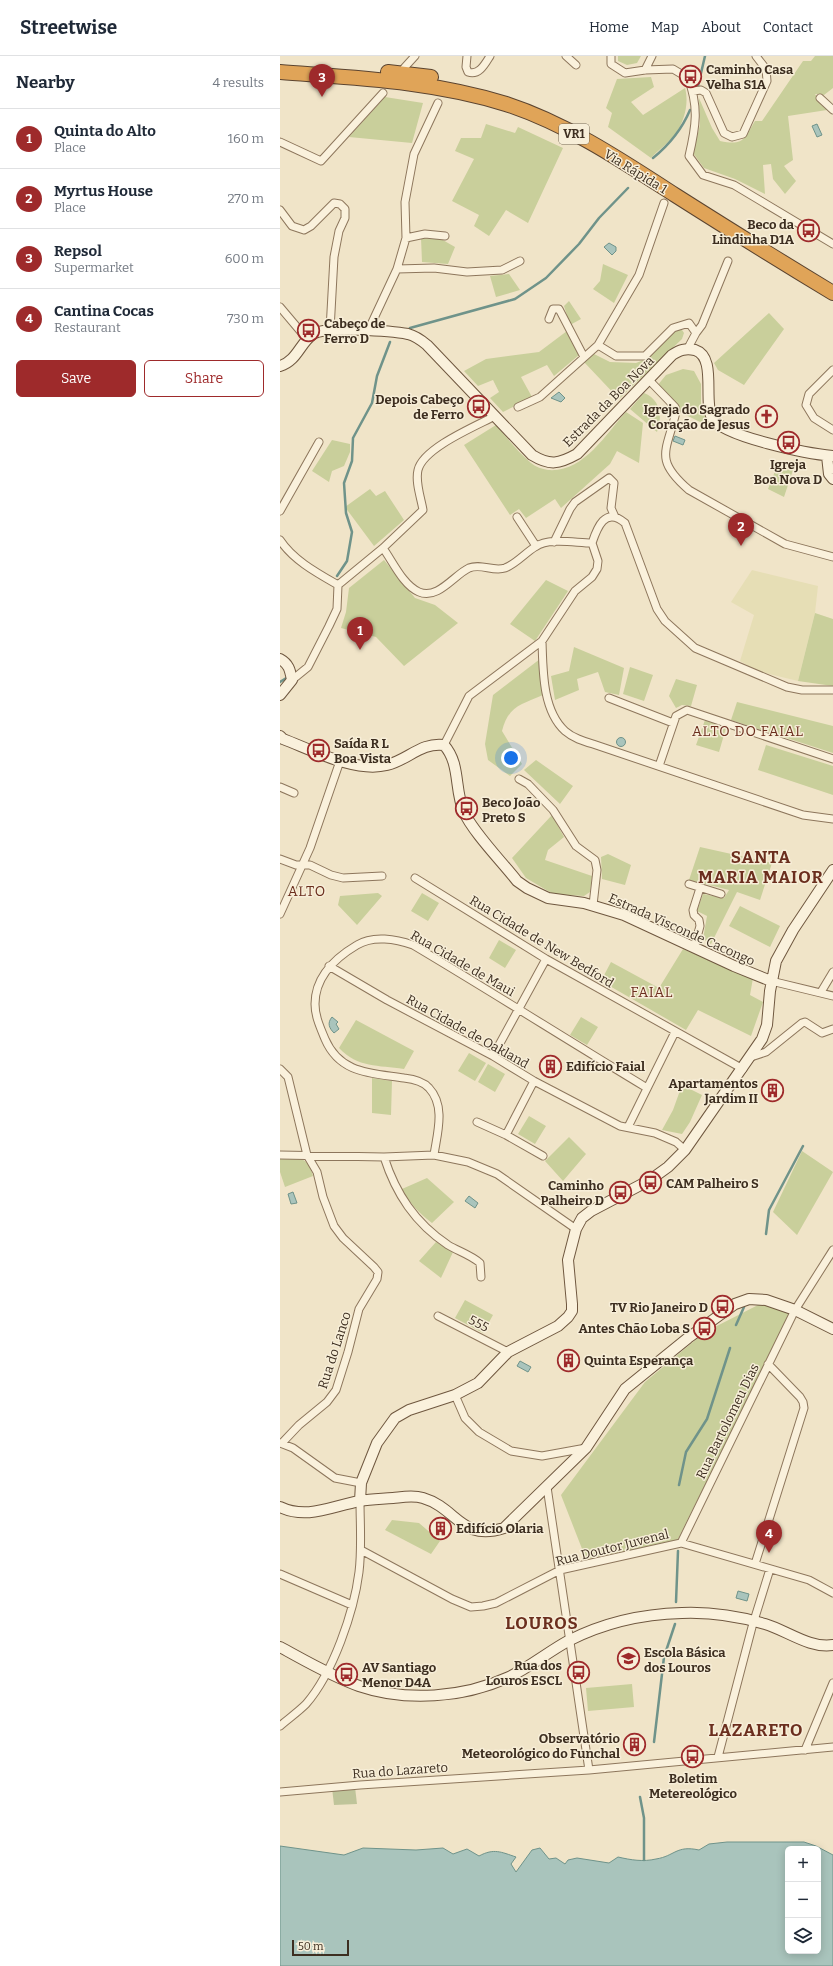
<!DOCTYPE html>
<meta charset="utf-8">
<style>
body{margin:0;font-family:Bitter,serif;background:#f6f6f7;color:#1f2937}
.controls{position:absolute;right:12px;bottom:12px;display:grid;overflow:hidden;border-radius:6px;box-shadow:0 2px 10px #0003}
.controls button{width:36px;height:36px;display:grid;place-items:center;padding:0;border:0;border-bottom:1px solid #e0e1e3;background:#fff;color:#1f2937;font:20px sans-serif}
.scale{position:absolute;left:12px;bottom:10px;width:57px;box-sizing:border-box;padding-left:4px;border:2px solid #3d2e20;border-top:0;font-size:11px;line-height:14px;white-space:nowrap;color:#3d2e20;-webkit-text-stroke:3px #f7eed8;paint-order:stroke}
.you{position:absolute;left:231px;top:702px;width:14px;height:14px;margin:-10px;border:3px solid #fff;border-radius:50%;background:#1a73e8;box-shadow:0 0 0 6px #1a73e833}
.badge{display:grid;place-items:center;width:26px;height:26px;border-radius:50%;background:#9e2a2b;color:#fff;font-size:13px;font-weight:700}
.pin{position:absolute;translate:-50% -33px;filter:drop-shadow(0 1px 2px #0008)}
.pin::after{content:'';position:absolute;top:21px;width:14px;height:12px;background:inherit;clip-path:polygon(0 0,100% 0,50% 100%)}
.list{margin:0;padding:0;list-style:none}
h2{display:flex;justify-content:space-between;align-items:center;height:52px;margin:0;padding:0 16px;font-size:17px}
h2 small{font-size:13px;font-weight:400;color:#747a83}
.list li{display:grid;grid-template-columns:26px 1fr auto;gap:12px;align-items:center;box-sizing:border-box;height:60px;padding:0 16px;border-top:1px solid #e0e1e3}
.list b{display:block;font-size:15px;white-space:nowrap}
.list p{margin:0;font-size:13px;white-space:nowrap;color:#747a83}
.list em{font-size:13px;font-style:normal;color:#747a83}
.actions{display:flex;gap:8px;padding:12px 16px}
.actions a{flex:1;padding:9px 0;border:1px solid #9e2a2b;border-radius:6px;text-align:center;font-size:14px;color:#9e2a2b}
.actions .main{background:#9e2a2b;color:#fff}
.icon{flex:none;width:22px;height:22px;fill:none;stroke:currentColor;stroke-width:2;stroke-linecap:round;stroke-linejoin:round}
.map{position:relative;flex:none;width:553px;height:1910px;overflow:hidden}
header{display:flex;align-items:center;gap:24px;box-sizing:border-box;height:56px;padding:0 20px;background:#fff;border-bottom:1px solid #e0e1e3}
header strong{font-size:19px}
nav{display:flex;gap:22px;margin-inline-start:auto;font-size:14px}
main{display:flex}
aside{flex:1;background:#fff}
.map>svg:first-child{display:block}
</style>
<header>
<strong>Streetwise</strong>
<nav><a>Home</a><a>Map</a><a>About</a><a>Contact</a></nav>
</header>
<main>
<aside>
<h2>Nearby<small>4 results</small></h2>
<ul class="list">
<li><span class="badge">1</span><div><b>Quinta do Alto</b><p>Place</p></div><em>160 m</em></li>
<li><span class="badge">2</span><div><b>Myrtus House</b><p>Place</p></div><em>270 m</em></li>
<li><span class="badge">3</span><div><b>Repsol</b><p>Supermarket</p></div><em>600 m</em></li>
<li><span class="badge">4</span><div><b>Cantina Cocas</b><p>Restaurant</p></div><em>730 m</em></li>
</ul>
<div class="actions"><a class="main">Save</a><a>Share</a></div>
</aside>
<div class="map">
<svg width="553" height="1910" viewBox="0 0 553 1910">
<rect width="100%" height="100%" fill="#f0e4c8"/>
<!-- farmland -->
<path fill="#e6deb5" d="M472,514l66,16 -3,27 -17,68 -41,-10 -17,-10 14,-46 -23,-13z"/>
<!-- green -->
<path fill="#c9cf9b" d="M338,0h23l-4,7 -10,2 -9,-4z
M535,0h18v32l-9,7 -9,-1 12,16 -39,6 5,44 -9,6 12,15 -11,13 -12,-15 -2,-15 -8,1 2,29 -30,-15 -31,-11 -11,-15 7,-28 -1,-27 13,30 8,13c24,5 24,-2 35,-20h7l41,-60h8z
M371,21l3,10 -23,15 12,13 42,-27c4,14 0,32 -9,45 -6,9 -18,17 -25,25l-43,-31 4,-14 -6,-5 11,-29z
M105,41l38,6 -11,40 -63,-6z
M206,68l29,9 3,-6 45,21 -35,75 -22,-13 -17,26 -15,-10 5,-11 -27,-14 22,-42 -19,-8 6,-13h20z
M141,182l20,1 14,8 -7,17 -26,-2z
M323,208l25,11 -14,28 -21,-14 7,-8z
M229,218l11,16 -24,7 -6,-21z
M289,245l12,18 -11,6 -6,-19z
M489,257l15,16 -40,56 -26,-15 -4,-7z
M396,274h6l2,3 -2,6 -63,60 -35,-37 10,-8 16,8 26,1 13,-5z
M287,275l12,24 -25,21 -7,-11 -26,12 11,20 -29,15 -13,-14 9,-6 -6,-12 -15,6 -14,-15 22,-12 53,-7z
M403,313l11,2 7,13v19l7,23 -26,-13 -25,-27 9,-11z
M364,337c16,6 19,23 13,39l-27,-23z
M346,356l17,11 -4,40 -22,-12 -7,13 -49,44 -6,-9 -29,19 -7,-9 -9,6 -46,-70 32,-20c11,13 22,27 35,38 5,4 11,6 17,7 35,3 57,-35 78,-58z
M52,384l18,4v8l-6,14 -12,5 -3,11 -17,-11z
M499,405l15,6 -10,30 -16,-8z
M90,433l6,7 9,-5 19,29 -30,26 -29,-39z
M104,504l31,38 20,7 23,18 -54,43 -28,-29 -35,-9 5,-16 3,-24z
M266,524l22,11 -33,50 -25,-17z
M535,557l18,6v67l-35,-5z
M294,591l50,21 -5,27 -14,-3 -7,-20 -21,7 2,11 -24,10 -4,-24 18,-5z
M260,603l3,36c-22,10 -34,10 -41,36l20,33 -12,12 -22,-16 -3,-16 8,-49z
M350,611l23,8 -9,26 -21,-7z
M396,623l21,6 -6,21 -9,-1 -6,3 -7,-12z
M457,646l96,24v27l-102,-33z
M425,664l21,8 -7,24 -23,-7z
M486,689l67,21v29l-75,-25z
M256,704l37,26 -13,18 -36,-34z
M272,759l12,22 -16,13 -3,10 47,16 -2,16 -6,4 -31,-2 -27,-16 -14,-20z
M420,791l72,16 -12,37 -23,-8 -26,52 -8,-5 4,-23 -10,-5 6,-17 21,4 5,-8 -40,-10z
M328,798l23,11 -6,20 -23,-6 -1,-22z
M98,837l4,3 -25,29 -19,-20 2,-9z
M142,837l17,10 -11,18 -17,-10z
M460,850l40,20 -10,21 -41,-21z
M219,884l17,10 -11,18 -16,-10z
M403,893l70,29 -3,17 13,7 -12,34 -53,-26 -12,20 -85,-49 10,-19 48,26z
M301,961l17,10 -11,18 -17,-10z
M76,964l58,31 -10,18c-26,-4 -46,-1 -65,-21z
M189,997l17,10 -11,18 -17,-10z
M208,1008l17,10 -10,18 -17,-10z
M92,1022l20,3 -1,34 -19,-2z
M402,1029l20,10 -12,27 -8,12 -20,-4 11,-20z
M249,1060l17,10 -11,18 -17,-10z
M289,1081l17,17 -23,27 -18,-20z
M522,1095l31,21 -36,63 -24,-23z
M16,1101c11,3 14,8 17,19l-28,11 -5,-15v-14z
M147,1122l27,24 -22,21c-13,-10 -23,-20 -30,-34z
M156,1186l17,10 -12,26 -22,-17z
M185,1244l28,15 -10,18 -28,-15z
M480,1248l31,9 -114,228 -91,18 -25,-64 84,-113 60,-50z
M112,1464l27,3 21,18 -9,13 -46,-24z
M352,1628l2,23 -46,4 -2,-23z"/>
<!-- cemetery -->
<path fill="#bfc49a" d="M75,1731l2,17 -23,1 -2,-17z"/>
<!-- water -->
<path fill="#a9c4bc" stroke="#6f938a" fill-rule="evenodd" d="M537,68l5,11 -5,2 -5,-11z
M329,187l7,4v4l-4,4 -8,-8z
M279,336l6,6 -4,4 -10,-4z
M395,380l10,4 -2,5 -10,-4z
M336.5 686a4.5 4.5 0 1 1 9 0a4.5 4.5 0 1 1-9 0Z
M52,961l6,5 -2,2 3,5 -5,4c-5,-5 -7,-10 -2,-16z
M13,1136l4,11 -6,1 -3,-10z
M189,1140l9,7 -3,5 -10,-7z
M240,1305l11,6 -3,5 -11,-6z
M458,1535l11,3 -2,7 -11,-3z
M447,1786h77l12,4 17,9v111h-553v-120l64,9 19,-7 53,2 27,-2 10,6 14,-5 12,7c15,-8 22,-4 37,1l-5,7 5,8 16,-22 8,-2 9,11 7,-1 9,6 3,-4 9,-2 32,5 9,-6c13,3 25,5 38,2 19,-3 20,-14 43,-9l10,-6zM508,1793h30v102h-30z"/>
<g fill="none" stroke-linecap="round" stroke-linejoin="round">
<!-- stream -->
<path stroke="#6f938a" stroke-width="2.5" d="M418,30l7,-30
M373,102c16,-13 29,-29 37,-48
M130,272l105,-29 31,-21 33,-34 20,-26 29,-30
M57,520l10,-15 5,-29 -6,-19 -2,-30 8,-22 1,-23 19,-35 5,-27 13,-34
M0,626l8,-5
M486,1178l3,-24 34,-64
M456,1269l8,-18
M399,1429l7,-33 21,-33 23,-71
M396,1546l2,-51
M374,1686l10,-85 11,-33
M360,1741l4,21v42"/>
<defs>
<path id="street" d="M187,0l-1,11 2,5c11,4 17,-8 22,-16
M286,0l10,9
M331,0v8l14,9 20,-3 28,-1 15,9c11,29 8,48 1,78l14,19 31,10 99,59
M124,12l11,-12
M365,14l7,-14
M413,35l8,-1 5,3 18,40 8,4 11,-3 24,-53 -1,-12 -10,-13
M540,42l13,12
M0,86l41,19 62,-68
M0,154l12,16 12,4 7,-4 23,-23 6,1 5,5v9l-6,13 -5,26 -4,73
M126,182l19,-4 20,2
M117,213l37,-1 33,4 35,-2 18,-9
M0,251l27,32
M269,263l4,-10h6l25,48
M88,275l29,-62 9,-31 -1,-36 9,-48 24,-51
M416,277l6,-8 26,-64
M318,289l18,11h29l28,-28 16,-5 7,10 -8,15
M553,314l-24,24 -3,11 8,13 19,12
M368,323l27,28 1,5c-9,39 -23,47 13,78l96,54 48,13
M238,351l22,-10 58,-52 41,-70 25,-72
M0,455l39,-69
M237,461l19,29
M0,484c13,20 37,33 58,45
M274,486l16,-33 5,-7 34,-24 5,5 -3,25 4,9
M312,487c5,-15 13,-37 33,-20l32,86 8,12 30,27 92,39 15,3h31
M103,492c10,14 20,37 36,44 19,8 35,-17 50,-24 12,-5 24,4 36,0 11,-4 20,-15 30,-21 15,-10 40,-4 57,-4
M262,585c1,28 0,69 23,90 8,7 18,10 28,13l210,71 30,4
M12,624l16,-13 21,-41 8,-17 1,-24 45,-37 40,-38c-2,-12 -8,-28 -5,-40 5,-22 58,-44 77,-54
M329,642l64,25
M164,689l25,-49 73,-55 33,-50 17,-14 5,-8 1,-8 -6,-18
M379,710l17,-50 11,-6 146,49
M239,723l9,5 25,26 23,36 19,14 2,10 -4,35
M0,731l14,6
M0,803l16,6h14l21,10 12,3 39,-2
M135,822l131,81 197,110
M409,828l32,10
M0,858l30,-66 30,-87
M414,892l6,-22 -1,-6 -5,-5 -1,-5 7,-22
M49,910l58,34 106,56 41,25 86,45 35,7 21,9 9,8
M491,925l62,15
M541,936l12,-20
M213,1000l53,-97
M471,1001l15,-5 36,-29 3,-1 17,11 11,-4
M0,1013l8,8 19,78 10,17 6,25 11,29 9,12 31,29 4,5 -1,7 -18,30 -11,43 -12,38 -9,12 -28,23 -17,18
M254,1025l-28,54 37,21
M197,1066l29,13
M348,1071l47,-95
M0,1099l104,2 50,-2 34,7 29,12 79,55
M154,1099c3,-21 12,-49 -5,-67 -6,-7 -16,-9 -25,-10 -33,-5 -64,-4 -79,-39 -5,-12 -10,-23 -10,-35 0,-28 20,-46 42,-59 16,-10 39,-6 56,0 79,47 156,96 234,143
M104,1101c12,37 31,66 64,88 10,6 23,10 32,18l1,14
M158,1260l70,36
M175,1339l10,23 14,14 32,19 31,5 44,-8
M0,1387l13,5 42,30 26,5
M267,1431l42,283
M401,1487l114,-233 38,-60
M81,1494l91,49 19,8 12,-1 13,-3 64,-33 121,-27 128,37 24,13
M475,1508l49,-156 -1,-6 -3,-5 -32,-33
M0,1518l72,31
M0,1670c8,-7 18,-14 26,-22 27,-31 48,-92 53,-132 3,-24 1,-48 1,-71
M525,1694l28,-67
M438,1701l34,-130 18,-58
M0,1736l80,-7 229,-15 244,-23"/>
<path id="secondary" d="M0,310c17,-5 20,-23 33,-32 11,-8 80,-3 95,0 8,2 13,6 19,11l105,110c18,11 27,9 45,-1l95,-99c8,-5 13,-7 23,-5 22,7 8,50 17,68 11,19 98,36 121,38
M547,400l2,18 4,5
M0,603c9,5 10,11 12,21l-12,15
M0,680l3,3c29,11 72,34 104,26 21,-5 34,-23 57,-20 17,19 10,45 20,67 8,19 39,51 53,69l10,7 21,10 36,5 40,12 110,51 37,15
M80,1445l1,-18 16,-40 18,-25 14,-8 46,-15 23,-12 30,-31 50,-26 10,-9 4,-6v-7l-4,-44 8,-31 6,-11 9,-7 59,-31 18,-13 17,-17 77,-111 5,-14 3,-34 6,-30 17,-31 40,-60
M0,1451c27,13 52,-1 80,-6 11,-2 22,-2 33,-3 10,-1 20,-3 30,0 34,10 38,44 81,30l82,-80 39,-59 63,-51 47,-34 14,-5 17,1 29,10 38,19
M0,1591c26,14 51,29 79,39 47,16 104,12 150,-9 21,-10 39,-25 59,-36 35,-18 75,-27 114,-28 27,-1 56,3 83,11 21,6 45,25 68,21"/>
<path id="highway" d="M0,16c76,6 153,9 226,32 61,20 115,56 169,91 52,33 105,66 158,98
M108,16l43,5"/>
</defs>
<!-- street casing -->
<use href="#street" stroke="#8d765c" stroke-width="9"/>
<!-- secondary casing -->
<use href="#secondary" stroke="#6f573f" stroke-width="12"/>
<!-- highway casing -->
<use href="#highway" stroke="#5b4430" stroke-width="16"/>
<!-- street -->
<use href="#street" stroke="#faf1dc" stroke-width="7"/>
<!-- secondary -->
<use href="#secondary" stroke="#faf1dc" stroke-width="10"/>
<!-- highway -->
<use href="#highway" stroke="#e0a458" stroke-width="14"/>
</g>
<!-- icons -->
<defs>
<symbol id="bus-ring" viewBox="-11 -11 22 22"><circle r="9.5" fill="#f7eed8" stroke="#9e2a2b" stroke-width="1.5"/><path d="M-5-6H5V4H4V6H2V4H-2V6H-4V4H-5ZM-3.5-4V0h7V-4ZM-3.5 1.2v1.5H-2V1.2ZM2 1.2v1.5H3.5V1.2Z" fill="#9e2a2b"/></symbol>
<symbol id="church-ring" viewBox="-11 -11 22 22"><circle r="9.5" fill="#f7eed8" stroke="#9e2a2b" stroke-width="1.5"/><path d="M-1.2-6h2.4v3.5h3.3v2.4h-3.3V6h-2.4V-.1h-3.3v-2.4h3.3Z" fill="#9e2a2b"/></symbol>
<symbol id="building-ring" viewBox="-11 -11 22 22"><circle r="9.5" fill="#f7eed8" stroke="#9e2a2b" stroke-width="1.5"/><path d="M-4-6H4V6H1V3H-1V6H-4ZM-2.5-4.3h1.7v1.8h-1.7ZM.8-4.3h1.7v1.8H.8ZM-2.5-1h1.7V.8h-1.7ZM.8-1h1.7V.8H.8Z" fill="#9e2a2b"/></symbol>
<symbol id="school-ring" viewBox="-11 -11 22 22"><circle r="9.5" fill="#f7eed8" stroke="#9e2a2b" stroke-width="1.5"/><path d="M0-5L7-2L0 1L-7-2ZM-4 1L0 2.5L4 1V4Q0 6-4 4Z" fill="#9e2a2b"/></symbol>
</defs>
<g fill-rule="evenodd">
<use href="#bus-ring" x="398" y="8" width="25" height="25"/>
<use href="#bus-ring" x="516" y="162" width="25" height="25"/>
<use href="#bus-ring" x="16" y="262" width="25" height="25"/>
<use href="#bus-ring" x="186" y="338" width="25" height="25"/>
<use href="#church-ring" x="474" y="348" width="25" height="25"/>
<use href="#bus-ring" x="496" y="374" width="25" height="25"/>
<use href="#bus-ring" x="26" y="682" width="25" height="25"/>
<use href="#bus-ring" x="174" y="740" width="25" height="25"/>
<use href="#building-ring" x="258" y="998" width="25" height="25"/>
<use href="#building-ring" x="480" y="1022" width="25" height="25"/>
<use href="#bus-ring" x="358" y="1114" width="25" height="25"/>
<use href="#bus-ring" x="328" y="1124" width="25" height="25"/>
<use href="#bus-ring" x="430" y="1238" width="25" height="25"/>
<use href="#bus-ring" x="412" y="1260" width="25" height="25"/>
<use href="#building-ring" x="276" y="1292" width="25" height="25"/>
<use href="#building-ring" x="148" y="1460" width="25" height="25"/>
<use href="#school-ring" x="336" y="1590" width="25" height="25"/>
<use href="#bus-ring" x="286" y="1604" width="25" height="25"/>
<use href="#bus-ring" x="54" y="1606" width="25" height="25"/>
<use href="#building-ring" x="342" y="1676" width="25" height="25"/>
<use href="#bus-ring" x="400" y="1688" width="25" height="25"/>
</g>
<g text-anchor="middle" stroke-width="3" stroke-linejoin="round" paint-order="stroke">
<!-- shield labels -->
<rect fill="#f7eed8" stroke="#756857" stroke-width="1" x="279" y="68" width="30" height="20" rx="3"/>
<g font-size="12" font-weight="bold" fill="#3d2e20">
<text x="294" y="82">VR1</text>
</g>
<!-- poi labels -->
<g font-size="13" font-weight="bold" fill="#3d2e20" stroke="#f7eed8" text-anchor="start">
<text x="426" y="18">Caminho Casa<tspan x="426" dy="15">Velha S1A</tspan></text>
<text x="514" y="173" text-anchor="end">Beco da<tspan x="514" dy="15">Lindinha D1A</tspan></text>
<text x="44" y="272">Cabeço de<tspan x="44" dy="15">Ferro D</tspan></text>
<text x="184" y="348" text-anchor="end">Depois Cabeço<tspan x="184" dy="15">de Ferro</tspan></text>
<text x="470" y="358" text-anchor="end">Igreja do Sagrado<tspan x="470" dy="15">Coração de Jesus</tspan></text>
<text x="508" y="413" text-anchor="middle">Igreja<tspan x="508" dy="15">Boa Nova D</tspan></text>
<text x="54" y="692">Saída R L<tspan x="54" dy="15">Boa Vista</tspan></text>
<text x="202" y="751">Beco João<tspan x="202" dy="15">Preto S</tspan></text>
<text x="286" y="1015">Edifício Faial</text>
<text x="478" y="1032" text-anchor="end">Apartamentos<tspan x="478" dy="15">Jardim II</tspan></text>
<text x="386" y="1132">CAM Palheiro S</text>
<text x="324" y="1134" text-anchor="end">Caminho<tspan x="324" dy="15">Palheiro D</tspan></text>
<text x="428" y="1256" text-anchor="end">TV Rio Janeiro D</text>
<text x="410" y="1277" text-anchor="end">Antes Chão Loba S</text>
<text x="304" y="1309">Quinta Esperança</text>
<text x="176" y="1477">Edifício Olaria</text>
<text x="364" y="1601">Escola Básica<tspan x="364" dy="15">dos Louros</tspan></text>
<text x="282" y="1614" text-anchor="end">Rua dos<tspan x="282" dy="15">Louros ESCL</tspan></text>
<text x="82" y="1616">AV Santiago<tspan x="82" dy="15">Menor D4A</tspan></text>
<text x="340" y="1687" text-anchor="end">Observatório<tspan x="340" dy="15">Meteorológico do Funchal</tspan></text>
<text x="413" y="1727" text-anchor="middle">Boletim<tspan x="413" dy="15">Metereológico</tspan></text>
</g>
<!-- street labels -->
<g font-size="13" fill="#3d2e20" stroke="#f7eed8">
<text transform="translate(356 115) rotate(32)" y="5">Via Rápida 1</text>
<text transform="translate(328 345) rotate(-45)" y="5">Estrada da Boa Nova</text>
<text transform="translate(402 873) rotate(24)" y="5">Estrada Visconde Cacongo</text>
<text transform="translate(262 885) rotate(31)" y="5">Rua Cidade de New Bedford</text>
<text transform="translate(183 907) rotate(30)" y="5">Rua Cidade de Maui</text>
<text transform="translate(188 975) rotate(29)" y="5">Rua Cidade de Oakland</text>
<text transform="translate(199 1267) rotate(27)" y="5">555</text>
<text transform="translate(54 1294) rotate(-72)" y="5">Rua do Lanco</text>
<text transform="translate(447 1365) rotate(-64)" y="5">Rua Bartolomeu Dias</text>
<text transform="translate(332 1491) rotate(-14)" y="5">Rua Doutor Juvenal</text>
<text transform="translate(120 1714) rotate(-4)" y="5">Rua do Lazareto</text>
</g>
<!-- neighbourhood labels -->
<g font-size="14" letter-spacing="1" fill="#6b2e1e" stroke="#f7eed8">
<text x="468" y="680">ALTO DO FAIAL</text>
<text x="27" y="840">ALTO</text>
<text x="372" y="941">FAIAL</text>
</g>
<!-- district labels -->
<g font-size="17" font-weight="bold" letter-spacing="1" fill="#6b2e1e" stroke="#f7eed8">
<text x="481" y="807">SANTA<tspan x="481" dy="20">MARIA MAIOR</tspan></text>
<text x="262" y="1573">LOUROS</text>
<text x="476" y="1680">LAZARETO</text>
</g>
</g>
</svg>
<div class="controls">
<button>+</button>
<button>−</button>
<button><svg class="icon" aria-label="layers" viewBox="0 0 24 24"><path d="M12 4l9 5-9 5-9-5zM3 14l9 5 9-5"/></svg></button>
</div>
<div class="scale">50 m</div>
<div class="you"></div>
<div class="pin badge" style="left:80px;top:594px">1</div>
<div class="pin badge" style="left:461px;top:490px">2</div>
<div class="pin badge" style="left:42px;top:41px">3</div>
<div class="pin badge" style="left:489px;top:1497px">4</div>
</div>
</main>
